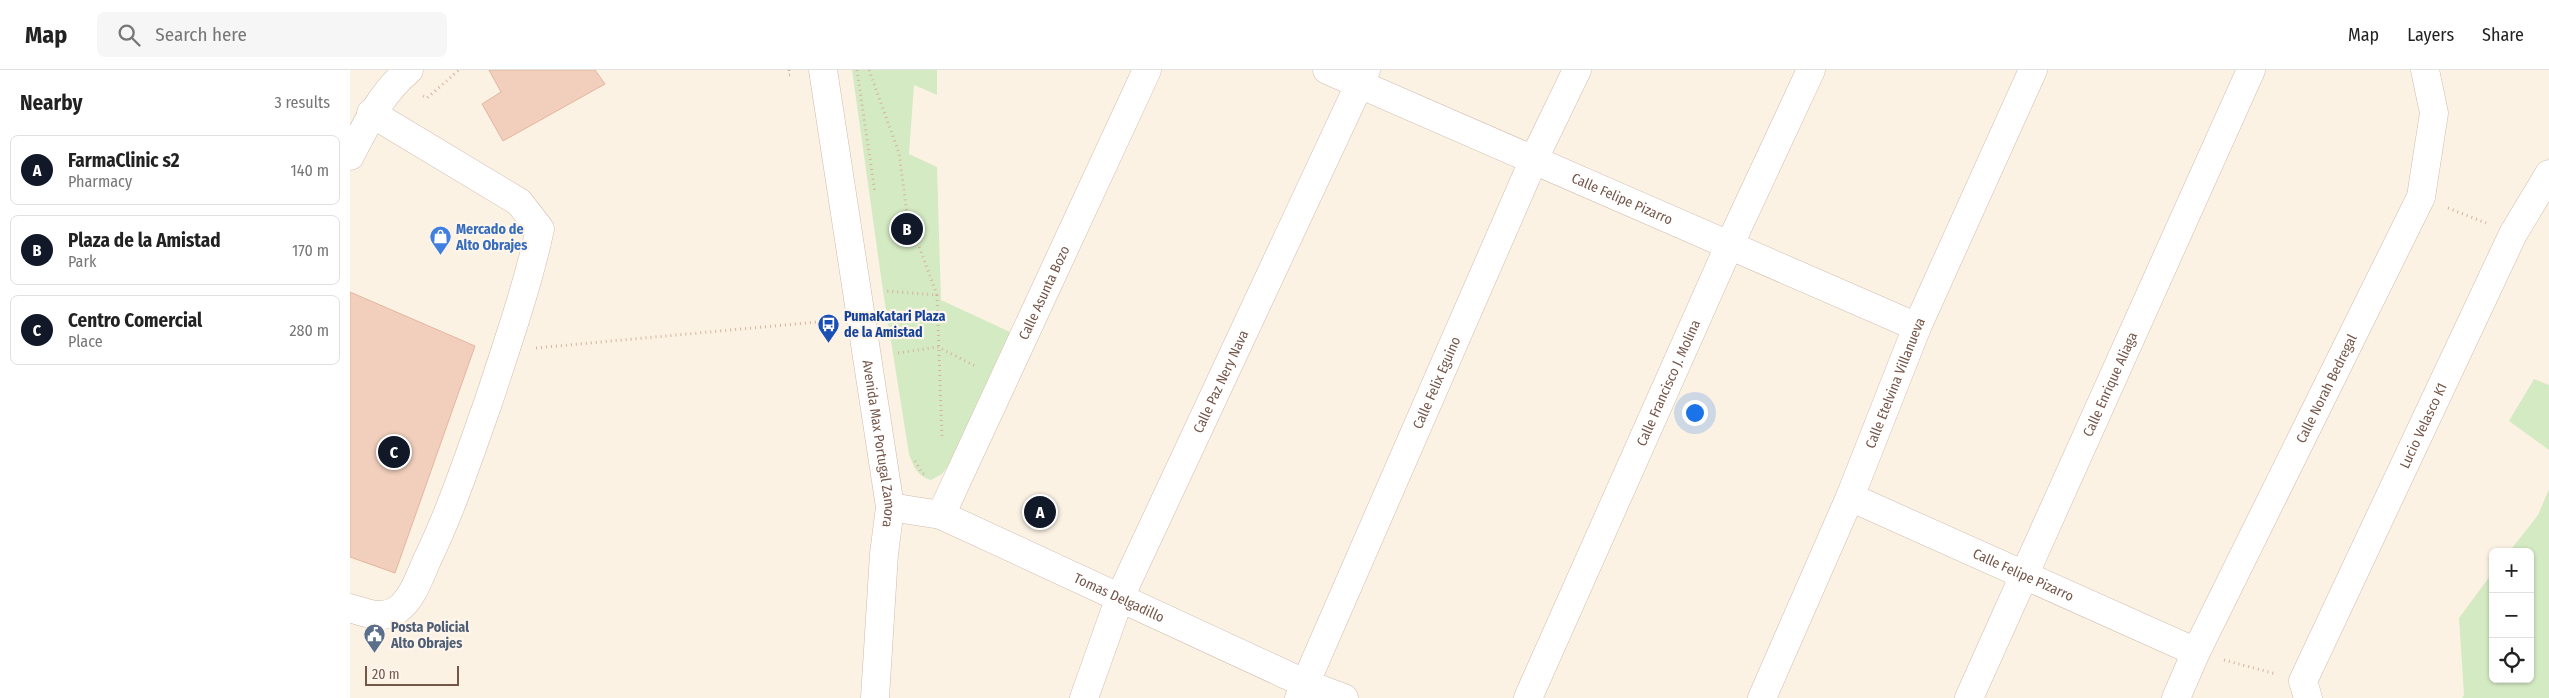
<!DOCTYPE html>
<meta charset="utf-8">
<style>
body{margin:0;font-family:"Fira Sans Condensed",sans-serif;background:#f6f6f6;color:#222}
.controls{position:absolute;right:15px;bottom:15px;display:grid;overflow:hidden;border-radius:8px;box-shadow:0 1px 4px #0004}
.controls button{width:45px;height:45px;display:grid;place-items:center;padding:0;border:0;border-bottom:1px solid #e0e0e0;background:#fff;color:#222;font:25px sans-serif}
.scale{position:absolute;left:15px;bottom:12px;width:94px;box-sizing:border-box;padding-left:5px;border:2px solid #75574a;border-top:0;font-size:14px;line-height:18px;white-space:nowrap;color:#75574a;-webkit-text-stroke:4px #fff6eb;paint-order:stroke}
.you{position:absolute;left:1344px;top:342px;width:18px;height:18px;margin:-12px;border:4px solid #fff;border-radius:50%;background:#1a73e8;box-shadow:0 0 0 8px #1a73e833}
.badge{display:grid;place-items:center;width:32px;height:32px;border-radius:50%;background:#111827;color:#fff;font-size:16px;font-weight:700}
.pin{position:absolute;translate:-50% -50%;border:2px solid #fff;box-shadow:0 1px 5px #0006}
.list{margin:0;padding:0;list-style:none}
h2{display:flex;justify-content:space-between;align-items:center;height:65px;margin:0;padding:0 20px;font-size:21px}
h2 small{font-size:16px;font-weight:400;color:#767676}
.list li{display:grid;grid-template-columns:32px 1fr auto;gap:15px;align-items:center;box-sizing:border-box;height:70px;margin:0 10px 10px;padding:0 10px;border:1px solid #e0e0e0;border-radius:8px}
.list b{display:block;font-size:19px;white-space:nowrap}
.list p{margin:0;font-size:16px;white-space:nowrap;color:#767676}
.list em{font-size:16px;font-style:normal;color:#767676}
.icon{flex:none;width:28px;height:28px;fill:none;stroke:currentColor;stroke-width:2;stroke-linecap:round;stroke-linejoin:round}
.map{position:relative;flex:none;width:2199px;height:628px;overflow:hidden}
header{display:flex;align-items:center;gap:30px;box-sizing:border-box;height:70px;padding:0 25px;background:#fff;border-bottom:1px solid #e0e0e0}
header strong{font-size:24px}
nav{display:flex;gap:28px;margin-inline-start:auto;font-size:18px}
.search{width:350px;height:45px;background:#f6f6f6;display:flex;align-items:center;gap:12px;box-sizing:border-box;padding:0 18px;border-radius:8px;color:#767676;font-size:19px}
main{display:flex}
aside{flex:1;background:#fff}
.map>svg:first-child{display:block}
</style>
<header>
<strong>Map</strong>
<div class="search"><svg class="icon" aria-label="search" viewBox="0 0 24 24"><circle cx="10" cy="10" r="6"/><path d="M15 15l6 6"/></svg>Search here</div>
<nav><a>Map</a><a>Layers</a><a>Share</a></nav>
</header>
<main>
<aside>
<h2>Nearby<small>3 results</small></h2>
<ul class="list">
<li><span class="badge">A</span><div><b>FarmaClinic s2</b><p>Pharmacy</p></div><em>140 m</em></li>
<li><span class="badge">B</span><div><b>Plaza de la Amistad</b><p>Park</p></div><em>170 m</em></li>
<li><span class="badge">C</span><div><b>Centro Comercial</b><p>Place</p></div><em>280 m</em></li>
</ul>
</aside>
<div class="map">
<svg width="2199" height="628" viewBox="0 0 2199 628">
<rect width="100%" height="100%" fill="#fcf2e4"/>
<!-- green -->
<path fill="#d4eac3" d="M502,0h85v25l-23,-10 -5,69 28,13 4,133 69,32 -60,132 -8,10 -11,6c-14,-4 -17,-13 -22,-26l-26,-163z
M2184,309l15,6v65l-40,-29z
M2199,419v209h-87l2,-3 -5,-77 34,-46v107h37v-127h-21l29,-37z"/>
<!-- building -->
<path fill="#f1cfbc" stroke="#e4b59d" d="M139,0h106l10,14 -102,57 -21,-37 19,-12z
M0,222l125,54 -80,227 -45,-16z"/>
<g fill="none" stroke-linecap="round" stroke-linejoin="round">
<defs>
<g id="minor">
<path id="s1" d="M473,0l67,437 -6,47 -9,144"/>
<path id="s2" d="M977,0l590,257"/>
<path d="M0,86c16,-31 31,-63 59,-86"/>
<path id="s3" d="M1500,427l346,155"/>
<path id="s4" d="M540,437l51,8 363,168 40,15"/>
<path id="s5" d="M591,445l206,-445"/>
<path d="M0,538c16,5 32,12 47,2 16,-11 23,-35 31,-52 24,-50 41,-102 60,-155 19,-58 39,-115 52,-174l-21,-27 -148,-89"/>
<path id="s6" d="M734,628l36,-101 246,-527"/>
<path id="s7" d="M949,628l235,-539 43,-89"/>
<path id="s8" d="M1178,628l201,-452 82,-176"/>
<path id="s9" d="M1412,628l88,-201 67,-170 116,-257"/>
<path id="s10" d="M1619,628l282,-628"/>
<path id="s11" d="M1826,628l20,-46 225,-455 13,-84 -9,-43"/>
<path id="s12" d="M1958,628l-5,-17 210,-447 36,-60"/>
</g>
</defs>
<!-- minor casing -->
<use href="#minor" stroke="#d0bbae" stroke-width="29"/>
<!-- path -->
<path stroke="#d6b29f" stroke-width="3" stroke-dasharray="1 4" stroke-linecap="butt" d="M439,0v5l4,-1
M507,0l18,123
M519,0l30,83 8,61 30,81 -51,-4
M73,26l4,2 32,-28
M2098,138l38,15
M587,225l5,143
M186,278l281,-26
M548,283l40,-6 39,20
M565,391l7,12 4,2
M1874,590l52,14"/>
<!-- minor -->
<use href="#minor" stroke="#fff" stroke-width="28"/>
</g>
<!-- icons -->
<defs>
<symbol id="shop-pin" viewBox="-11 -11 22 30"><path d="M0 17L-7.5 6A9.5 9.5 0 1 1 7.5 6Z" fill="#3f7fe0" stroke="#fff6eb"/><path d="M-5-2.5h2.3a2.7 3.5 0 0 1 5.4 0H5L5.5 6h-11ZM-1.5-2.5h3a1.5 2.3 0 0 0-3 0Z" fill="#fff"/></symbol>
<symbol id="bus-pin" viewBox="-11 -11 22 30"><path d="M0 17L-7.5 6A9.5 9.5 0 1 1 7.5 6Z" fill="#1a4fb4" stroke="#fff6eb"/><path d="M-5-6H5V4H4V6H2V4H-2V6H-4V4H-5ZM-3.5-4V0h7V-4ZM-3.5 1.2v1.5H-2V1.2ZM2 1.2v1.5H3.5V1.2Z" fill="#fff"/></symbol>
<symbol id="civic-pin" viewBox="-11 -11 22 30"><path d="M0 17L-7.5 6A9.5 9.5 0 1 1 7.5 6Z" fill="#5c6f8a" stroke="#fff6eb"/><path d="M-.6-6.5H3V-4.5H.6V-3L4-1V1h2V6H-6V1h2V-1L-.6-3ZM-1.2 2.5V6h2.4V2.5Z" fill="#fff"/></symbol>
</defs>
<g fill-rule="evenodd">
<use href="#shop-pin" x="78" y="154" width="25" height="34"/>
<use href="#bus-pin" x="466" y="242" width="25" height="34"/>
<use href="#civic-pin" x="12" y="552" width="25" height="34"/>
</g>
<g text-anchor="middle" stroke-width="4.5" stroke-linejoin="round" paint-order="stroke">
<!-- street labels -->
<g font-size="14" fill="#75574a" stroke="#fff6eb">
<text dy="5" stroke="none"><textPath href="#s2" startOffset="322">Calle Felipe Pizarro</textPath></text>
<text dy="5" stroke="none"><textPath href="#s5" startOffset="245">Calle Asunta Bozo</textPath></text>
<text dy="5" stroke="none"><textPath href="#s6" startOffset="345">Calle Paz Nery Nava</textPath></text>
<text dy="5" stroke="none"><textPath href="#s7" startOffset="344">Calle Felix Eguino</textPath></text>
<text dy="5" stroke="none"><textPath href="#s8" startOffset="345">Calle Francisco J. Molina</textPath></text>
<text dy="5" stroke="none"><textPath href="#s9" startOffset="342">Calle Etelvina Villanueva</textPath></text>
<text dy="5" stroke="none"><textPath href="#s10" startOffset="344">Calle Enrique Aliaga</textPath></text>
<text dy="5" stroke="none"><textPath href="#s11" startOffset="344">Calle Norah Bedregal</textPath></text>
<text dy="5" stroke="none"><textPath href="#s12" startOffset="300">Lucio Velasco K1</textPath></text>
<text dy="5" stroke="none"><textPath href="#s1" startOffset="378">Avenida Max Portugal Zamora</textPath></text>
<text dy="5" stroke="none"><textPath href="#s3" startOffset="190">Calle Felipe Pizarro</textPath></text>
<text dy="5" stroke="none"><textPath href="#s4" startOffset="248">Tomas Delgadillo</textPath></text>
</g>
<!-- shop labels -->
<g font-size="14" font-weight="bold" fill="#366cbe" stroke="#fff6eb" text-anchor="start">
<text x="106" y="164">Mercado de<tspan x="106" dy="16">Alto Obrajes</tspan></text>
</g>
<!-- transit labels -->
<g font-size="14" font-weight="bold" fill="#164399" stroke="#fff6eb" text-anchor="start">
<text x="494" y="251">PumaKatari Plaza<tspan x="494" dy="16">de la Amistad</tspan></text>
</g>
<!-- service labels -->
<g font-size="14" font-weight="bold" fill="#4e5e75" stroke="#fff6eb" text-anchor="start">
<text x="41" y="562">Posta Policial<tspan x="41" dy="16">Alto Obrajes</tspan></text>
</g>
</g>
</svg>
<div class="controls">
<button>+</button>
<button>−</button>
<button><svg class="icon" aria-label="locate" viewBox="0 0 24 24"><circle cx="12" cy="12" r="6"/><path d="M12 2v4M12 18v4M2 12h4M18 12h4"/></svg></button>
</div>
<div class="scale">20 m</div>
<div class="you"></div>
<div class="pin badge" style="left:690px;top:442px">A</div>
<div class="pin badge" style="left:557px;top:159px">B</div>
<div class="pin badge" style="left:44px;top:382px">C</div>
</div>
</main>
